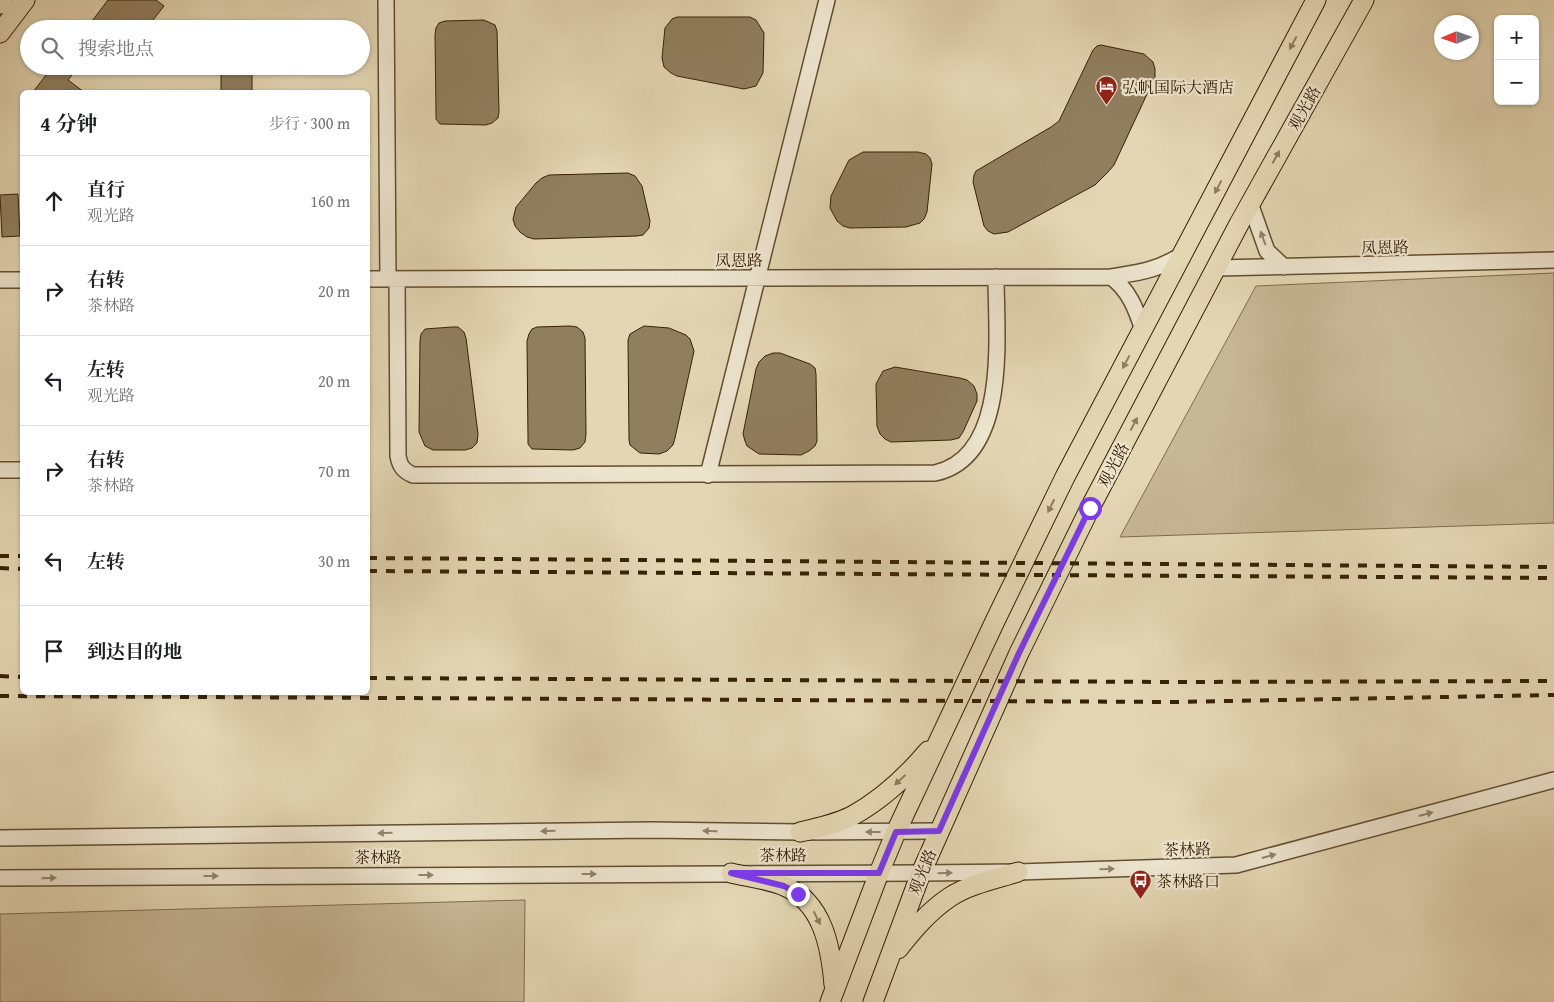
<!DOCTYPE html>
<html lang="zh">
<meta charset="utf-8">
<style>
body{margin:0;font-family:"Gentium Book Plus","Noto Serif SC",serif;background:#f2f2f2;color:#202124}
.controls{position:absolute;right:15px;top:15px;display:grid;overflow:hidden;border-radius:8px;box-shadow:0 1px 4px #0004}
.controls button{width:45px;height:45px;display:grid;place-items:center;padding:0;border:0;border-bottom:1px solid #e0e0e0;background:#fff;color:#202124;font:25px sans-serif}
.compass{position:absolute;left:1434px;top:15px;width:45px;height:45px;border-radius:50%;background:#fff;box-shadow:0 1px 4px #0004;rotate:268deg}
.stop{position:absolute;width:15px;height:15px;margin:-11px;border:4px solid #7c3aed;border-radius:50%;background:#fff}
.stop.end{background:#7c3aed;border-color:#fff;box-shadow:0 1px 5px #0008}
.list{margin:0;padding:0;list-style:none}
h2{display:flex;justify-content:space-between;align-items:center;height:65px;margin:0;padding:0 20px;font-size:21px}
h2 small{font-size:16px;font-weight:400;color:#757577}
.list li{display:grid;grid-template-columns:32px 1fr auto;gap:15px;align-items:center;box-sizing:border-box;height:90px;padding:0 20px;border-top:1px solid #e0e0e0}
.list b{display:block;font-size:19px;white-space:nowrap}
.list p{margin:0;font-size:16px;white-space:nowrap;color:#757577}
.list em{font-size:16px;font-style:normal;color:#757577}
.icon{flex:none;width:28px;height:28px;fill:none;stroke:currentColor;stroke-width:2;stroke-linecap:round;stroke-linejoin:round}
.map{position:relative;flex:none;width:1554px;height:1002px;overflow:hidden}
.search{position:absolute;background:#fff;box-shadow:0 1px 4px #0004;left:20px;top:20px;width:350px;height:55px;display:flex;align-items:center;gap:12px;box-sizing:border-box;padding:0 18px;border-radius:28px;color:#757577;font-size:19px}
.panel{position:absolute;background:#fff;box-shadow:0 1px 4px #0004;left:20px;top:90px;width:350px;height:605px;border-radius:8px}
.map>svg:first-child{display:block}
</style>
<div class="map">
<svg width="1554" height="1002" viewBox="0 0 1554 1002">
<rect width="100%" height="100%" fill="#e3d6b3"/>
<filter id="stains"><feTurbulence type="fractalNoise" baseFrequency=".004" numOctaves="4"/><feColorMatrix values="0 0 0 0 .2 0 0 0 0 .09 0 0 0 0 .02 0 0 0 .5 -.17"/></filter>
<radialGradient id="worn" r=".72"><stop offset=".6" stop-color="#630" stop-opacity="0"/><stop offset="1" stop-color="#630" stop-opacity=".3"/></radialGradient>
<!-- green -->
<path fill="#c6b795" stroke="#7e6c4d" d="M1554,273v250l-434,14 136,-251z
M525,900l-1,102h-524v-88z"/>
<!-- building -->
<path fill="#907f5f" stroke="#372105" d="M108,0h48l8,6 -18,23h-22l-8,-6 -4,6h-10l-10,-8z
M677,17h73l6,3 8,13 -1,40 -7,13 -12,3 -67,-13 -6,-3 -7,-6 -2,-9 3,-30 7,-9z
M484,20l11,5 2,6 2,81 -1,6 -6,5 -6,2 -46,-1 -4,-5v-6l-1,-78 1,-7 3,-5 6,-2z
M1101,45l43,9 9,8 2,7v8l-41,88 -6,7 -13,13 -87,47 -14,2 -6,-3 -4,-5 -11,-44 1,-7 2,-4 75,-44 8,-6 34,-71 4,-4z
M53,66h26l-11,14 16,12h-51z
M221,66h31v26h-31z
M863,152h55l8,2 4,4 2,6 -5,48 -3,7 -4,4 -14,4 -56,1 -7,-2 -6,-5 -7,-13 1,-12 18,-36z
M628,173l7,3 7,10 8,35 -1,7 -6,7 -6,1 -103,3 -7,-2 -7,-5 -5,-6 -2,-7 3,-12 20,-24 6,-5 7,-3z
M18,194l2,42 -18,1 -2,-42z
M570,326l7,1 6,5 2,6 1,96 -1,8 -5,6 -7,2 -41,-1 -4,-5v-6l-1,-97 2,-7 3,-5 5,-2z
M644,326l25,2 17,7 4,4 4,12 -19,87 -2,7 -6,6 -8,3 -19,-1 -10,-8 -1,-5 -1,-100 2,-6z
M452,327h6l6,5 2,6 12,96 -1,9 -5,5 -7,2h-32l-8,-4 -6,-14 1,-91 1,-7 4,-5z
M773,353h7l30,11 5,4 1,6 1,67 -2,5 -6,5 -8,4 -42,-1 -12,-8 -2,-5 -2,-7 13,-65 3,-7 6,-6z
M895,367l65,11 7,2 7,6 3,8v7l-14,31 -4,6 -8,2 -60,2 -6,-3 -5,-5 -3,-8 -1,-42 7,-13z"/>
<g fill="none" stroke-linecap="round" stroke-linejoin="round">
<defs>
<path id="minor" d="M386,0l2,279
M1250,203l17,48 17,16
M1216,268l338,-8
M368,279l743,-2
M397,279l1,177c2,11 6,15 15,19l522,-2c75,-16 61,-139 61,-196
M0,280h22
M1143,330c-7,-21 -14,-40 -32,-53 30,-5 44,-6 71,-22
M0,470h22
M708,475l119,-475
M0,838l650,-8 150,2 139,-1
M0,878l921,-5 97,-1 218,-7 318,-85"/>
<path id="major" d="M0,4l3,-4
M0,33l25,-33
M800,832c18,-4 36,-8 52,-16 29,-16 55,-40 76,-65
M731,873c17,4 37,6 53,13 39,16 47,62 50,99
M898,949c15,-19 31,-38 52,-52 20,-13 46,-18 68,-25
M830,1002l49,-129 17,-41 100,-213 69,-142 251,-477
M873,1002l48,-129 98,-220 71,-145 149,-284 125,-224"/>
</defs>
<!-- minor casing -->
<use href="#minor" stroke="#624e30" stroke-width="18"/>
<!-- major casing -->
<use href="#major" stroke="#372105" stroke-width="21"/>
<!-- minor -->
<use href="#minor" stroke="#ede4ce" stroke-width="15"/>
<!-- major -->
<use href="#major" stroke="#e3d6b3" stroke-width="19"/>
<!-- rail -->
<path stroke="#372105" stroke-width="4" stroke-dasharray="9 9" stroke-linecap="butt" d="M0,556h22
M368,558l1186,9
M0,568l22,1
M368,571l1186,7
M0,676l22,1
M368,678l806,4 380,-1
M0,696l1174,6 380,-7"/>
</g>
<!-- one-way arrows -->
<defs><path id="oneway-solid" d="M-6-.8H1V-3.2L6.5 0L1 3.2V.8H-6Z" transform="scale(1.25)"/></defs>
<g fill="#8d7c5c">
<use href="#oneway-solid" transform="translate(1293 43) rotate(118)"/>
<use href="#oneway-solid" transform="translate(1276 157) rotate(-61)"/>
<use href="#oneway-solid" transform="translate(1218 187) rotate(118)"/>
<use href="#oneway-solid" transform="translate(1126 362) rotate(118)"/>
<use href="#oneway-solid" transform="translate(1134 424) rotate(-62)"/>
<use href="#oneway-solid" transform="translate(1051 506) rotate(116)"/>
<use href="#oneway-solid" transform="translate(900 780) rotate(137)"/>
<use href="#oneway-solid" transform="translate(817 918) rotate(63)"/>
</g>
<g fill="#92826a">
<use href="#oneway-solid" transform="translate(1263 238) rotate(-110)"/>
<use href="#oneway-solid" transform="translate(1426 814) rotate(-15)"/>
<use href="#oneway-solid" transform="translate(548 831) rotate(179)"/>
<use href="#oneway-solid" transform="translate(710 831) rotate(-179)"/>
<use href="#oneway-solid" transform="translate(873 832) rotate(180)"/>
<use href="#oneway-solid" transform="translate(385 833) rotate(179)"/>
<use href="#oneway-solid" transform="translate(1269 856) rotate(-15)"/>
<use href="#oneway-solid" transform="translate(1107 869) rotate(-2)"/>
<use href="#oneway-solid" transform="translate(945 873) rotate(-1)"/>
<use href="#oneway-solid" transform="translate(589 874)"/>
<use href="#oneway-solid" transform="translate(426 875)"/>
<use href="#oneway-solid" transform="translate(211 876)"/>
<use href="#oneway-solid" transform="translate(49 878) rotate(-1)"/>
</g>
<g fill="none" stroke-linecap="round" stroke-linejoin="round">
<!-- route -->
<path stroke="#7c3aed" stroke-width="6" d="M798,894l-14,-8 -53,-13h148l17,-41 43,-1 80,-178 71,-145"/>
</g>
<!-- icons -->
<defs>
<symbol id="hotel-pin" viewBox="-11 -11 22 30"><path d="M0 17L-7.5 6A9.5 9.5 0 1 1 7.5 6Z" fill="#8f2418" stroke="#ede4ce"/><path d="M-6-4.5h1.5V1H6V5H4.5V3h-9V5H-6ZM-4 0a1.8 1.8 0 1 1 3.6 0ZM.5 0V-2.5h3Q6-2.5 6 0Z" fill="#fff"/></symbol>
<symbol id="bus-pin" viewBox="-11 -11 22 30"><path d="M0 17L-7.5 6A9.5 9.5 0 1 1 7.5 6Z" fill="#8f2418" stroke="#ede4ce"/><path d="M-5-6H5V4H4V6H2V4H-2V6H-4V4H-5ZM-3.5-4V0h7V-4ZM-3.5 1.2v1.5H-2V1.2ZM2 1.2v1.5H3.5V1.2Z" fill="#fff"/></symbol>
</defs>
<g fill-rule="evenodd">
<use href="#hotel-pin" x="1094" y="74" width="25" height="34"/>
<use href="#bus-pin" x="1128" y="868" width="25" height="34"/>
</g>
<g text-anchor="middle" stroke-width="4.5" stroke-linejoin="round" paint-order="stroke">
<!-- poi labels -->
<g font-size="16" fill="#372105" stroke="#ede4ce" text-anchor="start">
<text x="1122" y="93">弘帆国际大酒店</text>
<text x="1156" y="887">茶林路口</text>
</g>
<!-- street labels -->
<g font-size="16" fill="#372105" stroke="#ede4ce">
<text transform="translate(1304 108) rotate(-61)" y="6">观光路</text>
<text transform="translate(1385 247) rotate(-1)" y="6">凤恩路</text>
<text x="739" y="266">凤恩路</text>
<text transform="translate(1113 465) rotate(-62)" y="6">观光路</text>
<text transform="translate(1187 849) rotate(-2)" y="6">茶林路</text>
<text x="783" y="861">茶林路</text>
<text x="378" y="863">茶林路</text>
<text transform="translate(922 872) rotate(-68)" y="6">观光路</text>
</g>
</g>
<rect width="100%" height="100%" filter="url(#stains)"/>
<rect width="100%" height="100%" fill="url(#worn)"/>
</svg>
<div class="controls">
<button>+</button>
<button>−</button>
</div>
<svg class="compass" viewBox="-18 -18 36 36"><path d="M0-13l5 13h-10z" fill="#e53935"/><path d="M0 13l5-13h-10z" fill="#757577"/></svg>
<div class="stop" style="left:1090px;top:508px"></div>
<div class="stop end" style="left:798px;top:894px"></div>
<div class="search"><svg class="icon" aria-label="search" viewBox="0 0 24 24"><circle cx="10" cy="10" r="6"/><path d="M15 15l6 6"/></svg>搜索地点</div>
<section class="panel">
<h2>4 分钟<small>步行 · 300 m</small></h2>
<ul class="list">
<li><svg class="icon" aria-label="ahead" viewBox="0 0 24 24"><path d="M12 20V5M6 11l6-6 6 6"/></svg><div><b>直行</b><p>观光路</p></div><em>160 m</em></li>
<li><svg class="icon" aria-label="right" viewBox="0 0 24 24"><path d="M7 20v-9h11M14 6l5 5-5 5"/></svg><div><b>右转</b><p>茶林路</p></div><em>20 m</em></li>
<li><svg class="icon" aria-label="left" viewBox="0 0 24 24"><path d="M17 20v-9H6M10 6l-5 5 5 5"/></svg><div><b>左转</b><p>观光路</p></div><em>20 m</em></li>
<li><svg class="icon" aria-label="right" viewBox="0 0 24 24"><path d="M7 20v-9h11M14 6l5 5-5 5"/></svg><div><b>右转</b><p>茶林路</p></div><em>70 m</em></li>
<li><svg class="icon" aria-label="left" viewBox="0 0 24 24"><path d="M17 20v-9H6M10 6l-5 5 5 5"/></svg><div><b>左转</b></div><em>30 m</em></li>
<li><svg class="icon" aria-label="arrive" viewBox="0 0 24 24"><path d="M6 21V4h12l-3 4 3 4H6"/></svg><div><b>到达目的地</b></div></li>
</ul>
</section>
</div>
